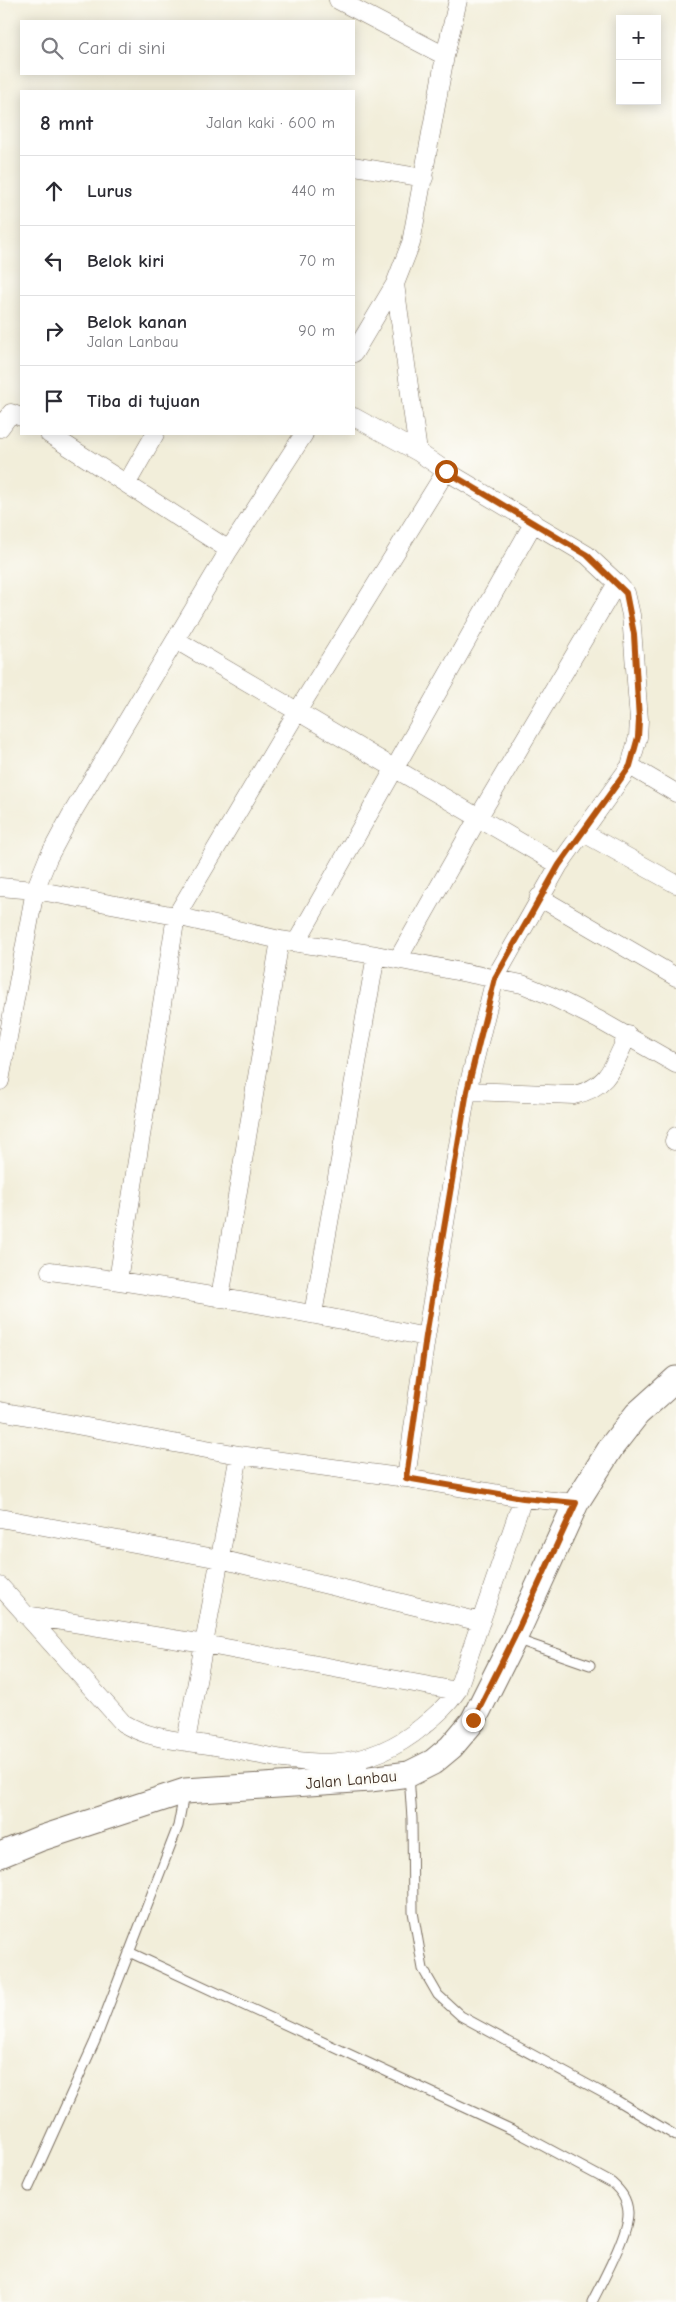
<!DOCTYPE html>
<html lang="id">
<meta charset="utf-8">
<style>
body{margin:0;font-family:"Comic Neue",sans-serif;background:#f7f7f7;color:#2b2b33}
.controls{position:absolute;right:15px;top:15px;display:grid;overflow:hidden;border-radius:0px;box-shadow:0 2px 12px #0003}
.controls button{width:45px;height:45px;display:grid;place-items:center;padding:0;border:0;border-bottom:1px solid #e1e1e2;background:#fff;color:#2b2b33;font:25px sans-serif}
.stop{position:absolute;width:15px;height:15px;margin:-11px;border:4px solid #b45309;border-radius:50%;background:#fff}
.stop.end{background:#b45309;border-color:#fff;box-shadow:0 1px 5px #0008}
.list{margin:0;padding:0;list-style:none}
h2{display:flex;justify-content:space-between;align-items:center;height:65px;margin:0;padding:0 20px;font-size:21px}
h2 small{font-size:16px;font-weight:400;color:#7c7c81}
.list li{display:grid;grid-template-columns:32px 1fr auto;gap:15px;align-items:center;box-sizing:border-box;height:70px;padding:0 20px;border-top:1px solid #e1e1e2}
.list b{display:block;font-size:19px;white-space:nowrap}
.list p{margin:0;font-size:16px;white-space:nowrap;color:#7c7c81}
.list em{font-size:16px;font-style:normal;color:#7c7c81}
.icon{flex:none;width:28px;height:28px;fill:none;stroke:currentColor;stroke-width:2;stroke-linecap:round;stroke-linejoin:round}
.map{position:relative;flex:none;width:676px;height:2302px;overflow:hidden}
.search{position:absolute;background:#fff;box-shadow:0 2px 12px #0003;left:20px;top:20px;width:335px;height:55px;display:flex;align-items:center;gap:12px;box-sizing:border-box;padding:0 18px;border-radius:0px;color:#7c7c81;font-size:19px}
.panel{position:absolute;background:#fff;box-shadow:0 2px 12px #0003;left:20px;top:90px;width:335px;height:345px;border-radius:0px}
.map>svg:first-child{display:block}
</style>
<div class="map">
<svg width="676" height="2302" viewBox="0 0 676 2302">
<rect width="100%" height="100%" fill="#fdfcf7"/>
<filter id="ink" filterUnits="userSpaceOnUse"><feTurbulence type="fractalNoise" baseFrequency=".02" numOctaves="2"/><feDisplacementMap in="SourceGraphic" scale="10" xChannelSelector="R" yChannelSelector="G"/><feConvolveMatrix kernelMatrix="1 2 1 2 8 2 1 2 1" color-interpolation-filters="sRGB"/></filter>
<filter id="wash" filterUnits="userSpaceOnUse"><feTurbulence type="fractalNoise" baseFrequency=".0096" numOctaves="4" result="noise"/><feDisplacementMap in="SourceGraphic" scale="20" xChannelSelector="R" yChannelSelector="G"/><feGaussianBlur stdDeviation="1.12" result="paint"/><feColorMatrix in="noise" values="0 0 0 0 0 0 0 0 0 0 0 0 0 0 0 0 0 1.4 0 .05"/><feComposite in="paint" operator="in"/></filter>
<g filter="url(#wash)">
<rect width="100%" height="100%" fill="#f2eeda"/>
</g>
<g filter="url(#ink)">
<g fill="none" stroke-linecap="round" stroke-linejoin="round">
<defs>
<path id="lane" d="M515,1639l75,26
M409,1775l3,44 1,93 10,57 15,26 23,21 155,84 60,36
M129,1952l390,181 93,50c9,8 15,16 16,29 1,21 -26,70 -36,90
M29,2187l66,-146 83,-215 6,-32"/>
<path id="street" d="M338,0l107,56
M354,166l70,12
M395,284l23,168
M354,353l41,-69 16,-41 34,-187 13,-56
M354,417l64,35 28,19 141,84 30,28 9,10 5,22 8,105 -1,17 -8,29 -71,99 -64,113 -28,113 -41,246 -20,141
M0,428l11,-15 10,4
M49,434l180,116
M127,483l28,-49
M176,640l383,225
M630,766l46,27
M582,832l94,52
M0,887l35,3 141,26 104,24 96,15 146,29 29,12 48,24 77,44
M539,897l137,80
M297,941l237,-419
M398,959l80,-141 139,-235
M0,1081l35,-191 13,-32 23,-43 158,-265 75,-116
M467,1091l107,4c36,-8 39,-30 54,-60
M674,1141l2,-5
M50,1271c126,17 251,40 376,66
M118,1280l58,-364 121,-204 149,-241
M220,1298l60,-358
M313,1314l63,-359
M0,1411l239,44 167,23 117,20 53,5
M0,1518l220,41 261,63
M0,1586l123,137c30,18 58,17 91,23 79,14 141,37 209,-20 13,-11 25,-21 34,-35l66,-193
M25,1615l179,29 253,47
M186,1741l53,-286"/>
<path id="secondary" d="M0,1855l39,-16 146,-48 185,-12 39,-5 24,-12 18,-15 22,-26 41,-82 62,-136 36,-57 25,-32 39,-35"/>
</defs>
<!-- lane casing -->
<use href="#lane" stroke="#7b6f60" stroke-width="11"/>
<!-- street casing -->
<use href="#street" stroke="#7b6f60" stroke-width="19"/>
<!-- secondary casing -->
<use href="#secondary" stroke="#7b6f60" stroke-width="27"/>
<!-- lane -->
<use href="#lane" stroke="#fff" stroke-width="9"/>
<!-- street -->
<use href="#street" stroke="#fff" stroke-width="18"/>
<!-- secondary -->
<use href="#secondary" stroke="#fff" stroke-width="25"/>
</g>
</g>
<g fill="none" stroke-linecap="round" stroke-linejoin="round" filter="url(#ink)">
<!-- route -->
<path stroke="#b45309" stroke-width="6" d="M446,471l141,84 39,38 8,41 5,86 -1,17 -8,29 -71,99 -64,113 -28,113 -41,245 -20,142 117,20 53,5 -62,135 -41,82"/>
</g>
<g text-anchor="middle" stroke-width="5" stroke-linejoin="round" paint-order="stroke">
<!-- street labels -->
<g font-size="16" fill="#3b2a1e" stroke="#fdfcf7">
<text transform="translate(351 1779) rotate(-5)" y="6">Jalan Lanbau</text>
</g>
</g>
</svg>
<div class="controls">
<button>+</button>
<button>−</button>
</div>
<div class="stop" style="left:446px;top:471px"></div>
<div class="stop end" style="left:473px;top:1720px"></div>
<div class="search"><svg class="icon" aria-label="search" viewBox="0 0 24 24"><circle cx="10" cy="10" r="6"/><path d="M15 15l6 6"/></svg>Cari di sini</div>
<section class="panel">
<h2>8 mnt<small>Jalan kaki · 600 m</small></h2>
<ul class="list">
<li><svg class="icon" aria-label="ahead" viewBox="0 0 24 24"><path d="M12 20V5M6 11l6-6 6 6"/></svg><div><b>Lurus</b></div><em>440 m</em></li>
<li><svg class="icon" aria-label="left" viewBox="0 0 24 24"><path d="M17 20v-9H6M10 6l-5 5 5 5"/></svg><div><b>Belok kiri</b></div><em>70 m</em></li>
<li><svg class="icon" aria-label="right" viewBox="0 0 24 24"><path d="M7 20v-9h11M14 6l5 5-5 5"/></svg><div><b>Belok kanan</b><p>Jalan Lanbau</p></div><em>90 m</em></li>
<li><svg class="icon" aria-label="arrive" viewBox="0 0 24 24"><path d="M6 21V4h12l-3 4 3 4H6"/></svg><div><b>Tiba di tujuan</b></div></li>
</ul>
</section>
</div>
